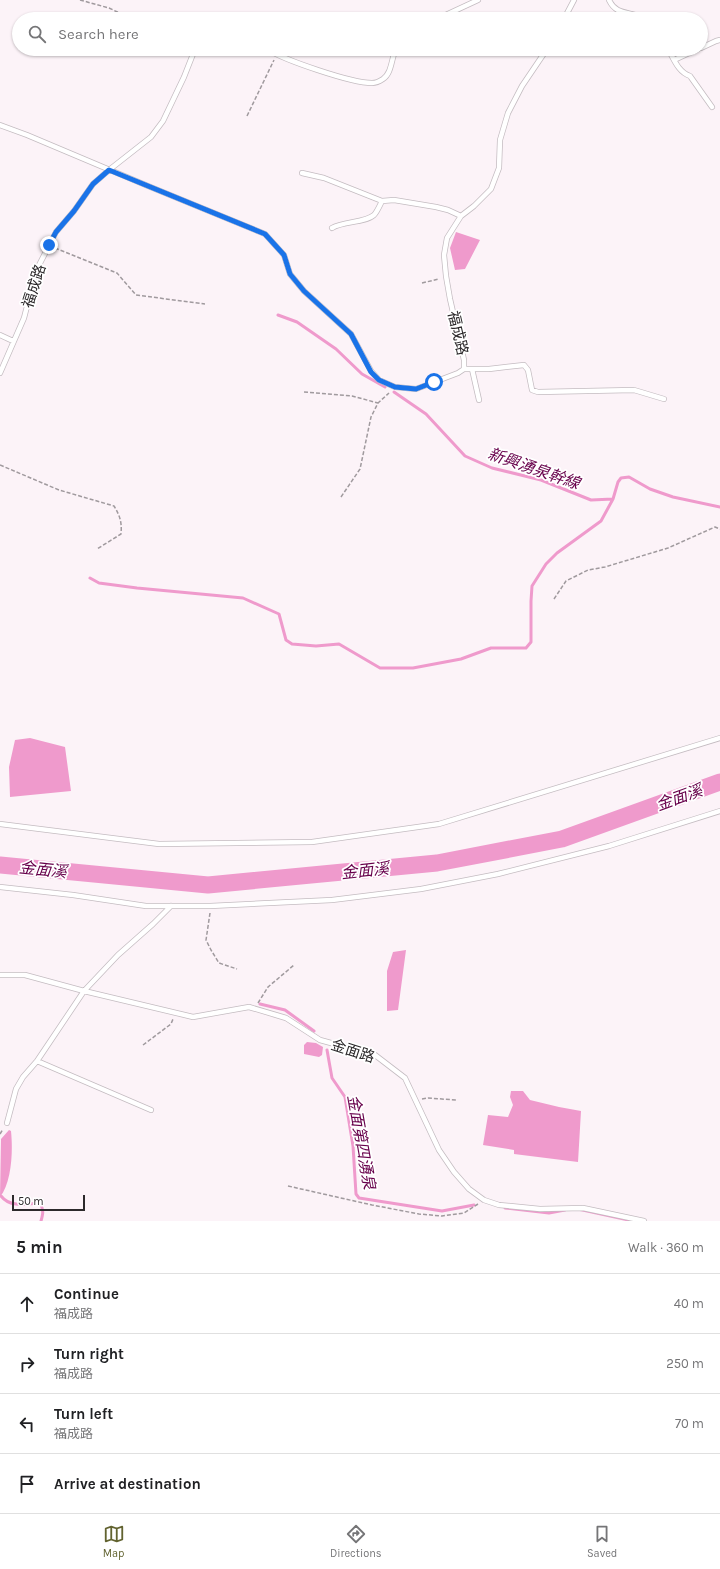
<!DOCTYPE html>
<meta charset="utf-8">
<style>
body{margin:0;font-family:Karla,"Noto Sans TC",sans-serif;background:#f6f6f6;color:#202124}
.scale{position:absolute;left:12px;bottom:10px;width:73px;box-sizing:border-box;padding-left:4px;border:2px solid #2c292b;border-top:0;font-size:11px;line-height:14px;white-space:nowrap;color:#2c292b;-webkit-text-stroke:3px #fff;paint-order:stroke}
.stop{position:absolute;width:12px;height:12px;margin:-9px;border:3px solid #1a73e8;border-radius:50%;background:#fff}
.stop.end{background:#1a73e8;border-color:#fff;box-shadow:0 1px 4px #0008}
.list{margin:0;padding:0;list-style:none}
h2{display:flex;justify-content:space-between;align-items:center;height:52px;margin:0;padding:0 16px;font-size:17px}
h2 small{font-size:13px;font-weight:400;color:#757577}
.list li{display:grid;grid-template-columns:26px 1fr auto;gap:12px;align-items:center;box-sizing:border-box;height:60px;padding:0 16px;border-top:1px solid #e0e0e0}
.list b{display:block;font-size:15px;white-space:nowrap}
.list p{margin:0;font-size:13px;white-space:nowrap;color:#757577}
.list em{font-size:13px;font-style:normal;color:#757577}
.icon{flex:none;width:22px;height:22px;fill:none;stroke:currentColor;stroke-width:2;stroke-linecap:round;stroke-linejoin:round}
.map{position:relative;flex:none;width:720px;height:1221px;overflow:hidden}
.search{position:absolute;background:#fff;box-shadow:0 1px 3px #0004;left:12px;right:12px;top:12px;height:44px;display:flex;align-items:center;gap:10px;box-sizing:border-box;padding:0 14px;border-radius:22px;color:#757577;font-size:15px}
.sheet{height:292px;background:#fff}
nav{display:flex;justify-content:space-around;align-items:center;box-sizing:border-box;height:56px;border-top:1px solid #e0e0e0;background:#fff;font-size:11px;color:#757577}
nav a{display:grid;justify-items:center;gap:2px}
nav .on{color:#626330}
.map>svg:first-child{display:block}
</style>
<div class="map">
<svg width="720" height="1221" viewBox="0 0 720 1221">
<rect width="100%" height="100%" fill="#fcf3f8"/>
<!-- water -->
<path fill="#ef9acc" d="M456,232l24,8 -15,29 -10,1 -5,-22z
M30,738l35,9 6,44 -61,6 -1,-30 6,-27z
M406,950l-8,60 -11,1v-40l6,-19z
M307,1042l9,1 7,4 -1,8 -3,2 -15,-3v-9z
M511,1091h12l7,9 29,7 22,4 -3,51 -64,-8v-4l-31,-5 5,-30 20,2 5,-12 -3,-8z
M9,1130l2,1c2,19 1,51 -11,66l1,-58z"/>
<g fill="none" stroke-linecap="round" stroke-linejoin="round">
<!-- stream -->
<path stroke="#ef9acc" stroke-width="3" d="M278,315l19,7 39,27 26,25 23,13
M394,392l32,22 39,42 27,12 49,12 50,20 22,-1 5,-17 3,-4 8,-1 21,12 23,8 47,10
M90,578l9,5 38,5 106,10 36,16 7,26 6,4 24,2 23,-2 41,24h33l48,-9 30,-11h35l5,-6v-41l1,-15 14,-22 11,-11 44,-32 12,-22
M260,1004l25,6 29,21
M327,1050l5,28 13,19 8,49 3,48 3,4 83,13 32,-6
M1,1196c9,12 26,8 39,7 4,7 3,11 1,18
M505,1208l44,5 16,-3
M578,1209l55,12"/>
<!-- river -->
<path stroke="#ef9acc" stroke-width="17" d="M0,865l208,20 229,-22 125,-24 158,-57"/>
<defs>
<path id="lane" d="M609,0c8,17 22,10 36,19
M437,19l41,-19
M564,19l10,-19
M701,48l15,-7 4,-1
M267,49c17,11 84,34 105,34 3,0 8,-2 11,-4 9,-6 8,-20 13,-30
M668,49c6,10 10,23 22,27l22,31
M674,60l24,-11
M0,125l27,10 121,51 117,48 19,21 6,19 14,17 47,43 20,37 8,9 16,7 21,2 42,-16 6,-4v-9l-14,-61 -4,-23 -2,-21 3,-17 14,-22 13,-10 17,-17 8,-21 1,-28 8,-27 14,-27 25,-37
M302,173l22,5 58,23 12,-1 42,7 12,3 13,6
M332,228c11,-7 33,-5 42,-13 3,-3 6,-10 8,-14
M0,335l13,6
M464,369h25l35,-4 4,5 4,20 6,2 96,-2 30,9
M472,369l7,31
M0,373l24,-55 12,-47 20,-39 18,-21 19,-27 16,-14 42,-33 12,-16 21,-44 11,-28
M0,824l159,20 153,-2 127,-18 281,-86
M0,887l73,8 73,11h64l122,-6 89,-11 77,-15 111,-28 111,-35
M0,975h25l59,16 109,26 56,-10 37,11 34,22 55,15 30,23 34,72 15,22 15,17 15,11 15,5 41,4 43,-1 61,13
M37,1061l114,49
M7,1123l9,-34 7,-12 14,-16 47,-70 34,-36 35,-31 18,-18"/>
</defs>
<!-- lane casing -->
<use href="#lane" stroke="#c4bcc1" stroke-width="6"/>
<!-- path -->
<path stroke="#a09a9e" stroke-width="1.5" stroke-dasharray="4 2" stroke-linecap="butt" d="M80,0l29,8 23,11
M247,116l27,-56
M55,248l62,25 19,22 69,9
M422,283l17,-4
M304,392l48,4 26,7
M0,465l59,25 55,16c6,10 8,16 7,28l-24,15
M341,497l19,-28 11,-52 7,-14 11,-10
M554,599l12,-18 22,-11 17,-3 63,-19 47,-21 5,2
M210,913l-4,27 5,10 8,13 18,6
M258,1003l10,-16 26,-22
M143,1045l28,-21 2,-5
M422,1099l6,-1 28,2
M0,1134l3,-5
M288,1186l84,19 47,9 23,2 22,-3 14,-9"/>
<!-- lane -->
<use href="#lane" stroke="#fff" stroke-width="4.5"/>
</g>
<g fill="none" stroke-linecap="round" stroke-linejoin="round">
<!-- route -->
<path stroke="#1a73e8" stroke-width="5" d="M49,245l7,-13 18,-21 19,-27 16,-14 156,64 19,21 6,19 14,17 47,43 20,38 8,8 16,7 21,2 18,-7"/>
</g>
<g text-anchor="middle" stroke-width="3.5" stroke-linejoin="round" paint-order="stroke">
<!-- street labels -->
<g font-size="15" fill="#2c292b" stroke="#fff">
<text transform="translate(34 286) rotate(-72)" y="5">福成路</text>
<text transform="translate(458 333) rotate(77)" y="5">福成路</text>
<text transform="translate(353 1051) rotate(18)" y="5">金面路</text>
</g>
<!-- water labels -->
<g font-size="16" font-style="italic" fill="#67004b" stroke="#fff">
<text transform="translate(534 468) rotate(19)" y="6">新興湧泉幹線</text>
<text transform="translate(679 797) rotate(-20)" y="6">金面溪</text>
<text transform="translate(43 869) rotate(6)" y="6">金面溪</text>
<text transform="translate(365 870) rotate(-6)" y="6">金面溪</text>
<text transform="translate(362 1142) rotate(80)" y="6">金面第四湧泉</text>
</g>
</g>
</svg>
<div class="scale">50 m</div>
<div class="stop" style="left:434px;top:382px"></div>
<div class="stop end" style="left:49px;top:245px"></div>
<div class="search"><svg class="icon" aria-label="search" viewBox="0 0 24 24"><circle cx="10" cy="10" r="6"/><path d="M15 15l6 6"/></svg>Search here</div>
</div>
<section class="sheet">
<h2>5 min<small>Walk · 360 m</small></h2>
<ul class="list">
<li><svg class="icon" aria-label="ahead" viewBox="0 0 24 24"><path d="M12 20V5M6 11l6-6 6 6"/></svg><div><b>Continue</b><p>福成路</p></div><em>40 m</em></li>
<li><svg class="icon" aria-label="right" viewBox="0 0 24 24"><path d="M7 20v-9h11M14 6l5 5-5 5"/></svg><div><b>Turn right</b><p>福成路</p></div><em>250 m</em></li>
<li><svg class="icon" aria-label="left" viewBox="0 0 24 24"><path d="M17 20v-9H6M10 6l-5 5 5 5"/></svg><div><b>Turn left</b><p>福成路</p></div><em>70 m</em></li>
<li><svg class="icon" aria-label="arrive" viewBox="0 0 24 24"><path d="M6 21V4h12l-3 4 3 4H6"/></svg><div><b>Arrive at destination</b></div></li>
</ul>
</section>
<nav>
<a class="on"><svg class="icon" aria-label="map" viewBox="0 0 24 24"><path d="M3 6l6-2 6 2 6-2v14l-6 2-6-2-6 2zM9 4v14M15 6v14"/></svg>Map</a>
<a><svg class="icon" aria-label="directions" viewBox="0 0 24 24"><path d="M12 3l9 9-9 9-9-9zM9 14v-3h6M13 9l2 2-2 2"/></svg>Directions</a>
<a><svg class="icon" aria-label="saved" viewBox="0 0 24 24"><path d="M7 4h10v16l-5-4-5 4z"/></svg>Saved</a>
</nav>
